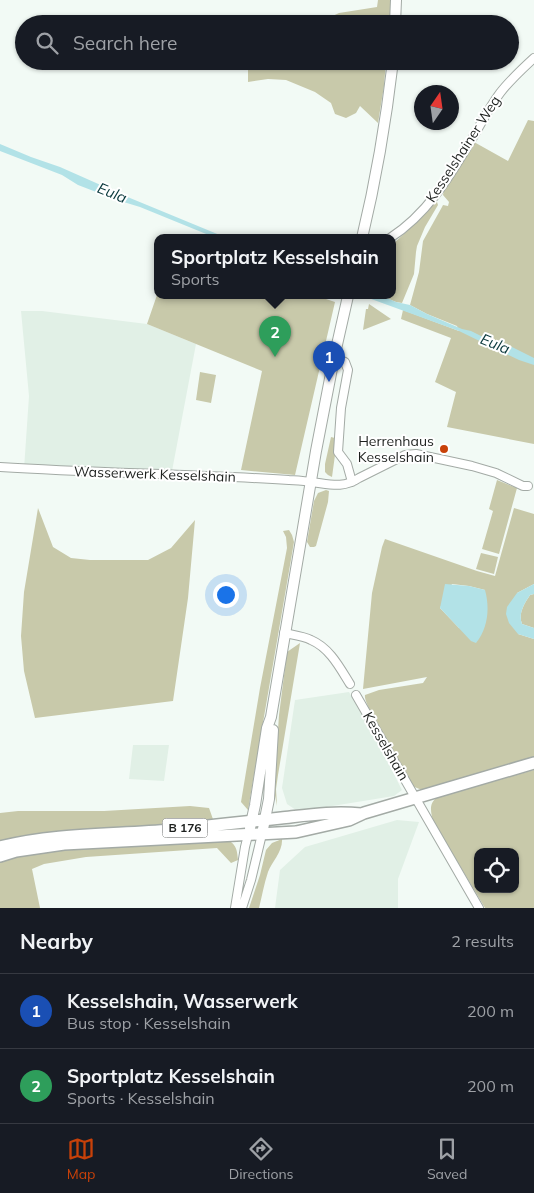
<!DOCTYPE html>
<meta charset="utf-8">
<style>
body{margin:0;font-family:Mulish,sans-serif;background:#242831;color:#f1f3f6}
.controls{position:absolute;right:15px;bottom:15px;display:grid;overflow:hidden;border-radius:10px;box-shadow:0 1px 4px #0004}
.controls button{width:45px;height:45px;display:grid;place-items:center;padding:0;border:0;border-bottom:1px solid #363941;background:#171b24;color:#f1f3f6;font:25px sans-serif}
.compass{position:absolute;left:414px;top:85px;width:45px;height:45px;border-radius:50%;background:#171b24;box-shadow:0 1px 4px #0004;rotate:13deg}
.you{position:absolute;left:225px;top:594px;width:18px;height:18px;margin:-12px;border:4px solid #fff;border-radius:50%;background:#1a73e8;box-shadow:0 0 0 8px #1a73e833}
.badge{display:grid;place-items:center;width:32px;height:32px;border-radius:50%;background:#c84109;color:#fff;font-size:16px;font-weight:700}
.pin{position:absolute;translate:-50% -41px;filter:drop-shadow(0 1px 2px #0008)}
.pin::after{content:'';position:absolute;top:26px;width:18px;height:15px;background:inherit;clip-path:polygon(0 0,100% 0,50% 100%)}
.popup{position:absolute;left:154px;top:234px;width:242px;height:65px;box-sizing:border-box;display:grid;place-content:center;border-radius:10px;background:#171b24;filter:drop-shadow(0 1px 4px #0005);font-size:16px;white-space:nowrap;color:#9ea1a6}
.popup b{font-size:19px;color:#f1f3f6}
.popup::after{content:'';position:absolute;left:50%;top:100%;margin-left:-10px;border:10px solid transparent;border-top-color:#171b24}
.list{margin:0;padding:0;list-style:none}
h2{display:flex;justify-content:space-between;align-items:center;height:65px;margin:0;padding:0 20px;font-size:21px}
h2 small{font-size:16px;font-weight:400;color:#9ea1a6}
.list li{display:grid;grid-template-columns:32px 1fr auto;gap:15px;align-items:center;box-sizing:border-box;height:75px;padding:0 20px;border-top:1px solid #363941}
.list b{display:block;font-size:19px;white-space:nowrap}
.list p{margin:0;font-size:16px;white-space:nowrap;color:#9ea1a6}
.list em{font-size:16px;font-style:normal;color:#9ea1a6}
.icon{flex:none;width:28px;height:28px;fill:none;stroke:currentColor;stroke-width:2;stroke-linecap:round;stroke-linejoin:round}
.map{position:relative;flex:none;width:534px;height:908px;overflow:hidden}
.search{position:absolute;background:#171b24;box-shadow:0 1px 4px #0004;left:15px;right:15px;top:15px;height:55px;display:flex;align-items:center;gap:12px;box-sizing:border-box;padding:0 18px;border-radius:28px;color:#9ea1a6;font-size:19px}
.sheet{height:215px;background:#171b24}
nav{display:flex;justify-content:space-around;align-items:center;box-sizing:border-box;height:70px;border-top:1px solid #363941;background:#171b24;font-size:14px;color:#9ea1a6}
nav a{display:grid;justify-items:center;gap:2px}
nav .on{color:#c84109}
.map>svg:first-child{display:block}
</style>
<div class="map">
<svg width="534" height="908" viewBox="0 0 534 908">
<rect width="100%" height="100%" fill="#f2faf5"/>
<!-- built -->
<path fill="#e1f0e6" d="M21,311h21l105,13 49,20 -24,127 -129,-5 -19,3 5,-73z
M349,692l28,49 25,49 -8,6 -74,12 -24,2 -9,-6 -5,-16 13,-88z
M133,745h36l-5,36 -35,-2z
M397,820l22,2 -21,57v29h-123l5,-38 25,-23z"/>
<!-- green -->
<path fill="#c8c9aa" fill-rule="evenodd" d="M378,0h13l-1,24h-81l15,-4 15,-7 38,-6z
M266,61h120l-2,25 -6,37 -18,-17 -4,7 -10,5 -11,-4 -4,-11 -16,-11 -29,-12 -18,-1 -20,3v-16z
M528,120l6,1v323l-87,-17 9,-35 -21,-10 16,-44 -50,-19 2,-9 56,21 -2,-5 -30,-12 -17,-9 9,-33 4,-31 19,-34 1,-2 5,1 1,-4 -6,-7 1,-5 30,-48 34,19z
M435,202h2l1,3 -13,22 -8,19 -1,6 -2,22 -12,29 -6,-1 -14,-6h10l1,-52 27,-25 10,-13z
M157,295l160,1 18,6 -40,173 -54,-5 21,-99 -115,-47z
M369,304l3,2 19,13 -28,11 3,-21h2z
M200,372l16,3 -5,28 -15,-3z
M331,437l4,1v17l-3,22 -4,-2 -3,-3v-8z
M497,480l20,8 -18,66 -17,-5 11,-38 -4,-2z
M326,490l3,1 -1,11 -12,44 -2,1h-4l-3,-5 7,-41 4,-8z
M38,508l15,39 18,11 19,2h58l23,-12 24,-28 -7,78 -15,103 -138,17 -11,-47 -3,-35 3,-44z
M514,508l20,6v70l-17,9 1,41 16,5v118l-112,33 -10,-4 -40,-71c-2,-6 -8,-15 -7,-20l14,-5 44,-7 4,-6 -64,12 9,-96 10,-46 3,-8 92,32 18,5zM452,584l17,2 16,4 -26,38 -19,-20z
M289,530l3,5 2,7 -46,268 -7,-8 19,-114 27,-140 -1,-11 -3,-6z
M481,553l17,4 -4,17 -18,-5z
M534,594v34l-12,-4c-4,-10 2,-20 8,-29z
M300,643l-22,132 -2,14 1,17 -3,-16 5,-75 8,-63z
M534,770v138h-49l-52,-87c-2,-9 -5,-18 5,-24zM478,852h37v37h-37z
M190,806l19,2 5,14 -214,21v-30l18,-2h86z
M282,839c1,12 -10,23 -14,33 -4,12 -6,24 -9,36h-10l11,-33 6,-25 6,-7z
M228,840c9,5 9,11 10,20l-7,3 -14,-15 -131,9 -42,7 -12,5 8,39h-40v-49l56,-10z"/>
<!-- water -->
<path fill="#b2e2e7" d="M0,144l31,13 29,10 70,31 97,40h-11l-76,-31 -23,-7 -39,-15 -16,-10 -62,-24z
M363,296h19l14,6 14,3 17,9 35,15 9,2 10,5 31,11 22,11v7l-15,-5 -60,-29z
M445,584l24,2 16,4c5,18 3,38 -9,53l-5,-2 -31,-33z
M534,584v10l-4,1c-6,9 -12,19 -8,29l12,4v11l-16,-5 -9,-11 -3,-9 1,-7 10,-14z"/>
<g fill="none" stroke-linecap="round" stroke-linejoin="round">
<defs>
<path id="street" d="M390,238c36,-23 59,-60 80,-96 10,-16 18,-33 30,-49 10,-13 22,-24 34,-35
M334,358l11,4 3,8 -7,38 -3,44 9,12 5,18
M0,467c96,6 192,7 289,13 7,0 15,1 22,2 18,2 32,7 48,-4l46,-23 11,-1 56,12 24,7 27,13h5
M284,633c9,2 19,3 27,7 19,8 29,28 39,44
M356,695l123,213
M235,908l10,-61 3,-12
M242,908l9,-28 11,-46"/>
<path id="secondary" d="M395,24l1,-24
M362,238c14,-58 24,-117 31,-177
M250,828l5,-23 12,-77 4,-11 45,-266 18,-93 14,-62
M262,834l7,-35 4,-69"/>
<path id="primary" d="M0,847c56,-14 114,-12 171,-17 37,-4 73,-8 110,-12 27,-3 53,-7 80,-4
M0,856l16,-5 48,-7 232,-12 53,-12 15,-7 170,-50"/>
</defs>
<!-- street casing -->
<use href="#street" stroke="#a3aaa5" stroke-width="10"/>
<!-- secondary casing -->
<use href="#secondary" stroke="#a3aaa5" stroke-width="12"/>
<!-- primary casing -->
<use href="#primary" stroke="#a3aaa5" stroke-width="14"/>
<!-- street -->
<use href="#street" stroke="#fff" stroke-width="8"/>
<!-- secondary -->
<use href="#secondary" stroke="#fff" stroke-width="10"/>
<!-- primary -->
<use href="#primary" stroke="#fff" stroke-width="11"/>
</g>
<!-- markers -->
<circle fill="#c84109" stroke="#fff" stroke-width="2" cx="444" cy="449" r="5"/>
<g text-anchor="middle" stroke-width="4" stroke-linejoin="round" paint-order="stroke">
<!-- shield labels -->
<rect fill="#fff" stroke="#616362" stroke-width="1" x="162.5" y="818.5" width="45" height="19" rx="4"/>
<g font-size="12" font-weight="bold" fill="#1d201e">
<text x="185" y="832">B 176</text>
</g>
<!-- street labels -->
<g font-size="14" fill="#1d201e" stroke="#fff">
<text transform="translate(463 149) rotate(-57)" y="5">Kesselshainer Weg</text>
<text transform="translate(155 474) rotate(2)" y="5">Wasserwerk Kesselshain</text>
<text transform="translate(386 746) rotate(60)" y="5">Kesselshain</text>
</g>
<!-- poi labels -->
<g font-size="14" fill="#1d201e" stroke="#fff" text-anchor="end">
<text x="434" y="446">Herrenhaus<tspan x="434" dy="16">Kesselshain</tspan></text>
</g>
<!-- water labels -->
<g font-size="15" font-style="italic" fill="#07363a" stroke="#fff">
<text transform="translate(112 193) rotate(22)" y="5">Eula</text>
<text transform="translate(495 344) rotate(22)" y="5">Eula</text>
</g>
</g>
</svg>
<div class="controls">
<button><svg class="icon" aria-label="locate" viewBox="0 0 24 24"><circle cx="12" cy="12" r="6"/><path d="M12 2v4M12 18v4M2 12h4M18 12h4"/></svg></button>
</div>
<svg class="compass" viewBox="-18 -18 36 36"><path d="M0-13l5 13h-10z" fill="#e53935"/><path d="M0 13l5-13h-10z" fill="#9ea1a6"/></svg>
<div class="you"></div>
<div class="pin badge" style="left:329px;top:382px;background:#1a4fb4">1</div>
<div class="pin badge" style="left:275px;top:357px;background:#2e9e5b">2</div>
<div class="popup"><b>Sportplatz Kesselshain</b>Sports</div>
<div class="search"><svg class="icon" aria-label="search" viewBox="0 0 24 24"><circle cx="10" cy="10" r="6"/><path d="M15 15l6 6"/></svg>Search here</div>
</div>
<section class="sheet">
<h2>Nearby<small>2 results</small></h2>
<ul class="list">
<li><span class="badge" style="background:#1a4fb4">1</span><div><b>Kesselshain, Wasserwerk</b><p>Bus stop · Kesselshain</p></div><em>200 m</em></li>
<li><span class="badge" style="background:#2e9e5b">2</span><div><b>Sportplatz Kesselshain</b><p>Sports · Kesselshain</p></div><em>200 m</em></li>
</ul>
</section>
<nav>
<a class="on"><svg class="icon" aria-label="map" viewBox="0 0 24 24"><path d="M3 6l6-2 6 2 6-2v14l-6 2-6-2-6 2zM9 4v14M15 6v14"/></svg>Map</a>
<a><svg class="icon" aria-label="directions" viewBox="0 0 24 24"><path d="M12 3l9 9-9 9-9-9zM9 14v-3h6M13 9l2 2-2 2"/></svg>Directions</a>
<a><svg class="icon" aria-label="saved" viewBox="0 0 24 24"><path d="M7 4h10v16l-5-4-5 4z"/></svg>Saved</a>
</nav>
